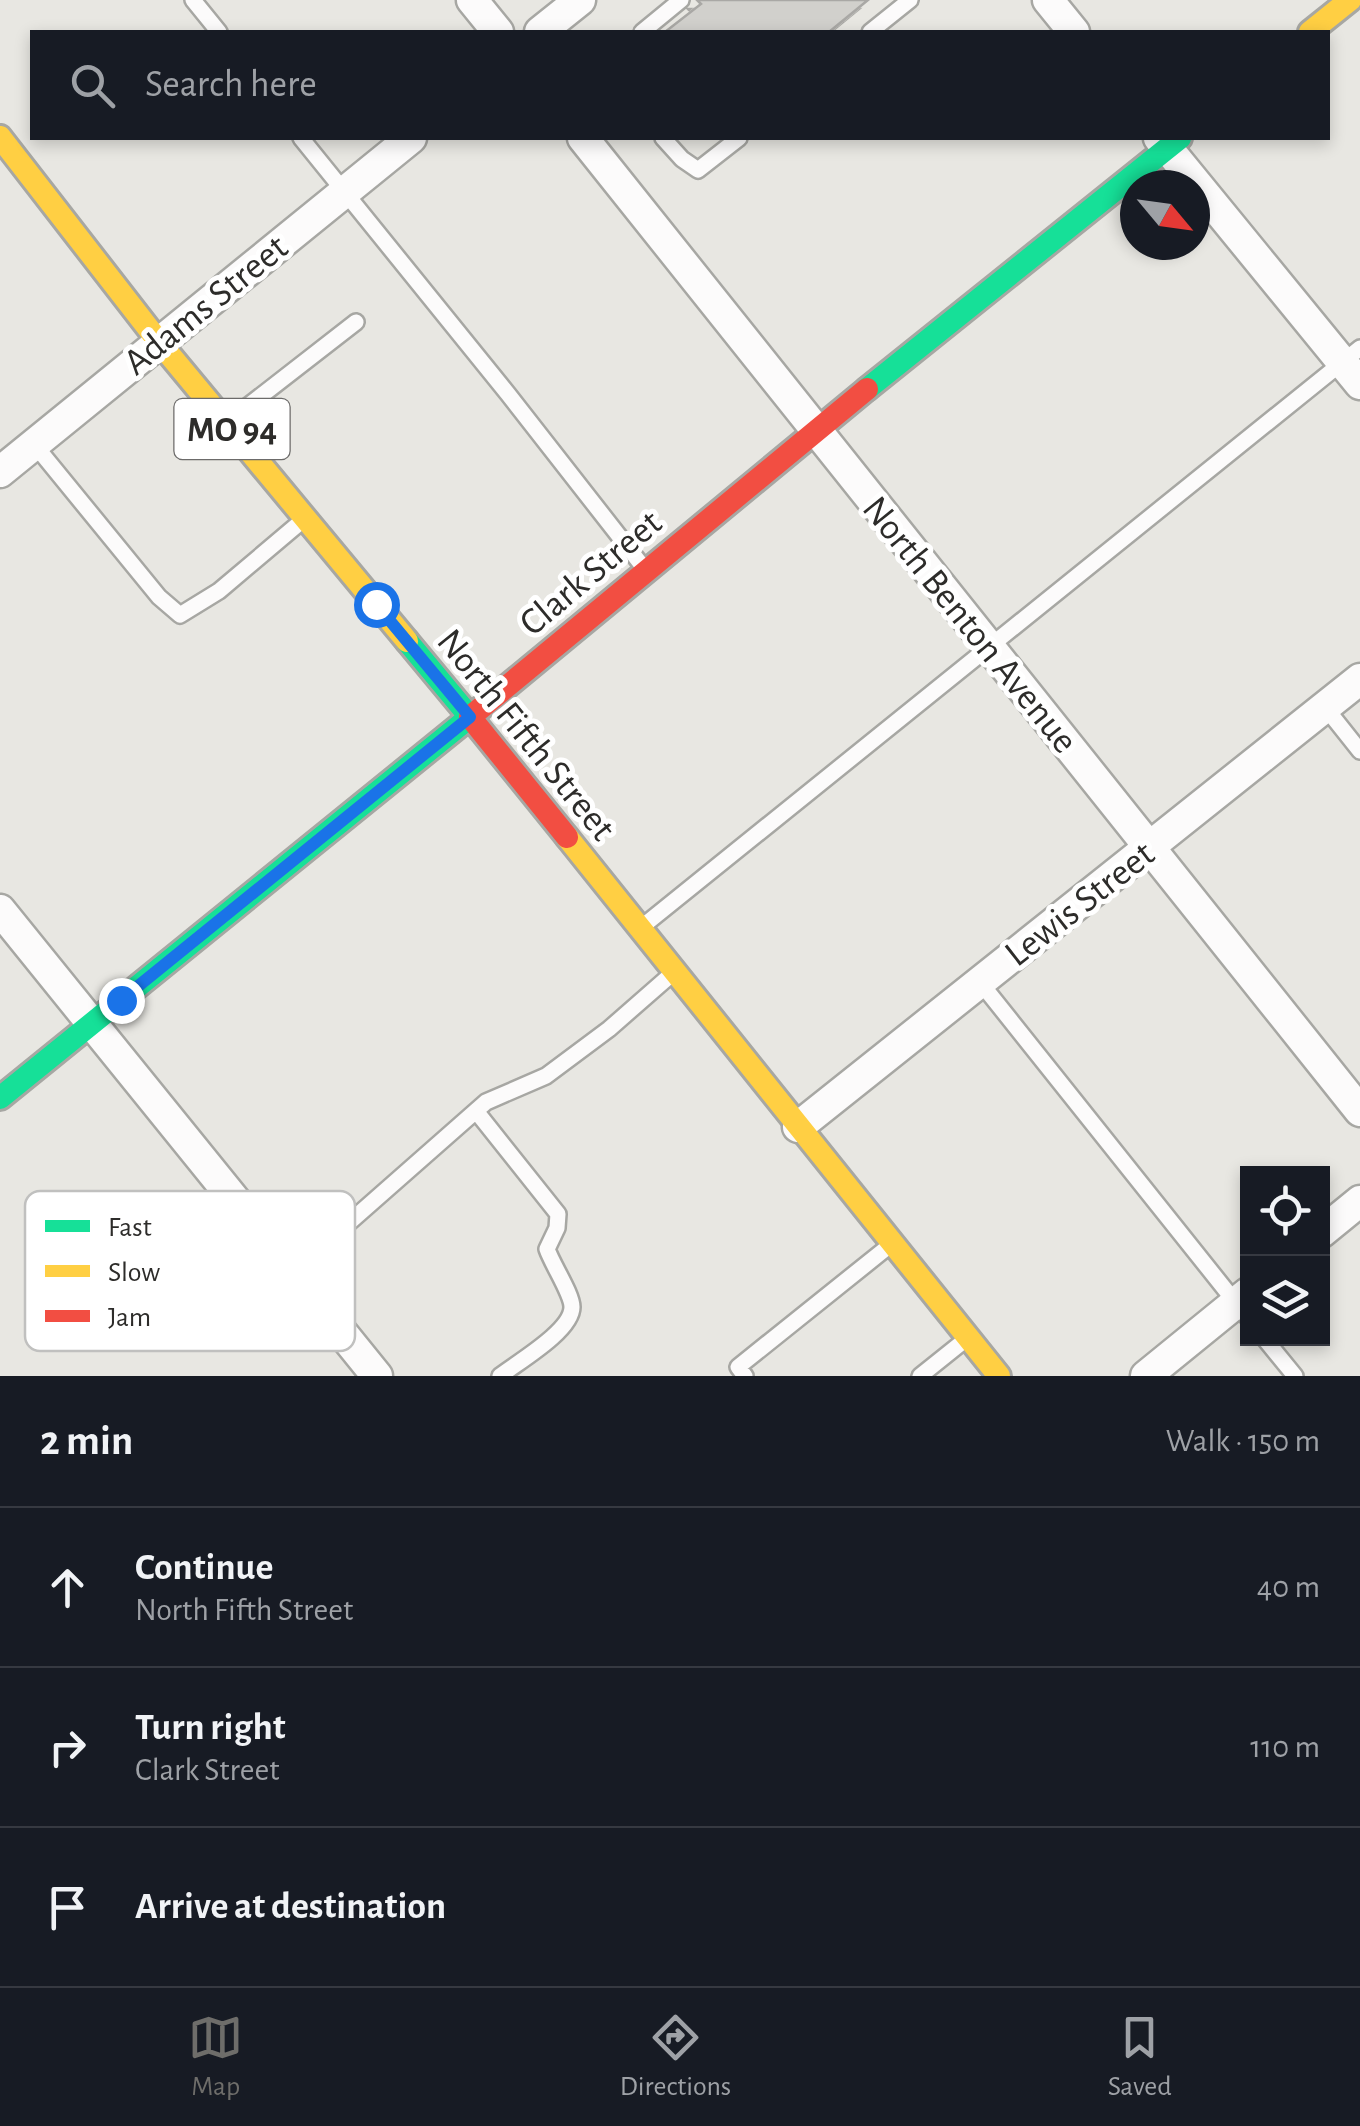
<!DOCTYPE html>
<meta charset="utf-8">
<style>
body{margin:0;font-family:"Alegreya Sans",sans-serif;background:#242831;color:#f1f3f6}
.controls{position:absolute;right:30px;bottom:30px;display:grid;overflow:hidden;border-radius:0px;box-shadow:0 5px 15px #0003}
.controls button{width:90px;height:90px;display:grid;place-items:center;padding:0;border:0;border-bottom:2px solid #363941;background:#171b24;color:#f1f3f6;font:50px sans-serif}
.compass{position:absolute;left:1120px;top:170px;width:90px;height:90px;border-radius:50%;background:#171b24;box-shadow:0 5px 15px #0003;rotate:119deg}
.stop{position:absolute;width:30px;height:30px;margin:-22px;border:8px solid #1a73e8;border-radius:50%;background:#fff}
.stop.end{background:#1a73e8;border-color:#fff;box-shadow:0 2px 10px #0008}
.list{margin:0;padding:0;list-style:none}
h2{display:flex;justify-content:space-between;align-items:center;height:130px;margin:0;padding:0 40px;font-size:42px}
h2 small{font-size:32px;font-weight:400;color:#9ea1a6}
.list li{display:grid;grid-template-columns:65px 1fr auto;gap:30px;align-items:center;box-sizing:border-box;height:160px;padding:0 40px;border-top:2px solid #363941}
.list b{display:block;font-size:38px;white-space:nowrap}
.list p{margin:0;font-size:32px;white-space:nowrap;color:#9ea1a6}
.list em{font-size:32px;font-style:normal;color:#9ea1a6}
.icon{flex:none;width:55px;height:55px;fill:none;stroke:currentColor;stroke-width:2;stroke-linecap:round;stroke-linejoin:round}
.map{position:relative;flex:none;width:1360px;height:1376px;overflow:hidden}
.search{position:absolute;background:#171b24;box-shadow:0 5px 15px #0003;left:30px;right:30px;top:30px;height:110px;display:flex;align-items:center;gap:25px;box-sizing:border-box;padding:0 35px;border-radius:0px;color:#9ea1a6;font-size:38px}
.sheet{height:610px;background:#171b24}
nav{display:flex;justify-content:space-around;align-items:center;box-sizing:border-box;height:140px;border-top:2px solid #363941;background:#171b24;font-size:28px;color:#9ea1a6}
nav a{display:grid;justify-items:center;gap:5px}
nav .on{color:#6e6d6a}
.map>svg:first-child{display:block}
</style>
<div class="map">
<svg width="1360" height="1376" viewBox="0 0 1360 1376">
<defs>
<filter id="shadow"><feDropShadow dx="-9" dy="9" stdDeviation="0" flood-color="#0004"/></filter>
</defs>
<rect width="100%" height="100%" fill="#e8e7e2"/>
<!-- building -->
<path fill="#d1d0cc" stroke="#a9a8a5" stroke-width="2.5" filter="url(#shadow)" d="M697,0h171l-39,32h-164l36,-28z"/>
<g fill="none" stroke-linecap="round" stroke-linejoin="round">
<defs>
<path id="lane" d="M193,0l26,32
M642,32l39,-32
M870,32l40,-32
M301,138l207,256 136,174
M663,138l19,21 16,11 41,-32
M230,420l126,-98
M34,444l125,153 21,18 39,-24 84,-71
M1325,707l35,44
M643,926l717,-578
M980,982l268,336
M476,1111l82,103 -1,14 -10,21c5,15 25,45 25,58 0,24 -54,55 -72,69
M289,1268l55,-41 142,-125 60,-26 63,-47 64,-56
M1264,1338l31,38
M745,1376l-7,-9 151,-121
M920,1376l45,-36"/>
<path id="street" d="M472,0l26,32
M1048,0l26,32
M540,32l40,-32
M583,138l777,973
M1159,138l201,246
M0,472l411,-334
M0,910l377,466
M798,1127l562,-448
M1322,1232l38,-31
M1146,1376l102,-83"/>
<path id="fast" d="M867,389l313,-251
M0,1098l470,-381 -63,-76"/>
<path id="slow" d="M1310,32l40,-32
M0,137l159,205 248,299
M567,837l432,539"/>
<path id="jam" d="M567,837l-97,-120 397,-328"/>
</defs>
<!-- lane casing -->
<use href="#lane" stroke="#a7a7a3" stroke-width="20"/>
<!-- street casing -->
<use href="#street" stroke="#a7a7a3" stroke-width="35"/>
<!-- fast casing -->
<use href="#fast" stroke="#a7a7a3" stroke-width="28"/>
<!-- slow casing -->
<use href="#slow" stroke="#a7a7a3" stroke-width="28"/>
<!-- jam casing -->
<use href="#jam" stroke="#a7a7a3" stroke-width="28"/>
<!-- lane -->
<use href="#lane" stroke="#fcfbfb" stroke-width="15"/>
<!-- street -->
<use href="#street" stroke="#fcfbfb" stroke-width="30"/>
<!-- fast -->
<use href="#fast" stroke="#16e098" stroke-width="22"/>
<!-- slow -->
<use href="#slow" stroke="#ffcf43" stroke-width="22"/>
<!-- jam -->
<use href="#jam" stroke="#f24e42" stroke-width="22"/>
</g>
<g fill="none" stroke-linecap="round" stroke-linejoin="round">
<!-- route -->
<path stroke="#1a73e8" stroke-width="12" d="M121,1000l349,-283 -94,-113"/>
</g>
<g text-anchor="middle" stroke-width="10" stroke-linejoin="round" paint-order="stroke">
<!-- shield labels -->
<rect fill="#fff" stroke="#6c6b6a" stroke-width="2.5" x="174.5" y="399" width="115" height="60" rx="8"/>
<g font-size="35" font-weight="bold" fill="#2d2c2a">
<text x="232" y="441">MO 94</text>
</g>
<!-- street labels -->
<g font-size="38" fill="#2d2c2a" stroke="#fff">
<text transform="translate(205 304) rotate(-39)" y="13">Adams Street</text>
<text transform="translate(590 572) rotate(-40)" y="13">Clark Street</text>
<text transform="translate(971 624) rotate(51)" y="13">North Benton Avenue</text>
<text transform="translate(527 734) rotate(51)" y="13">North Fifth Street</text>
<text transform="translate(1079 903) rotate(-38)" y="13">Lewis Street</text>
</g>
</g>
<!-- legend -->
<rect x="25" y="1191" width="330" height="160" rx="15" fill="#fff" stroke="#c0c0bf" stroke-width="2.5"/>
<rect x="45" y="1220" width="45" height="12" fill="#16e098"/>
<rect x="45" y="1265" width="45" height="12" fill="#ffcf43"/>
<rect x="45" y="1310" width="45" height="12" fill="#f24e42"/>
<g font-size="28" fill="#2d2c2a">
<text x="108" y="1236">Fast</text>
<text x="108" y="1281">Slow</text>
<text x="108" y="1326">Jam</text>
</g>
</svg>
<div class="controls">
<button><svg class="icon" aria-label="locate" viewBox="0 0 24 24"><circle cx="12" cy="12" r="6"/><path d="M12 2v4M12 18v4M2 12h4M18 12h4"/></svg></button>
<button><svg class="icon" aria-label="layers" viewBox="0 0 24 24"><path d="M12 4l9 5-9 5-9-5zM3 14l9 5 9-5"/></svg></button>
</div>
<svg class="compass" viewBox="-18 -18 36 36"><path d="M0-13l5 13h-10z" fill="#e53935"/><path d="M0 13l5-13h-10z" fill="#9ea1a6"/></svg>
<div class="stop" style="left:376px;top:604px"></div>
<div class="stop end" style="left:121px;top:1000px"></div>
<div class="search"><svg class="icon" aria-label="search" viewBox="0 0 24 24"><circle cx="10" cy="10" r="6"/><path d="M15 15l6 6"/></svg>Search here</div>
</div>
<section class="sheet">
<h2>2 min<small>Walk · 150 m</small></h2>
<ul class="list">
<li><svg class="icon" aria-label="ahead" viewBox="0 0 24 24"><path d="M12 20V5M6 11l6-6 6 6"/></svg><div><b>Continue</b><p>North Fifth Street</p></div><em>40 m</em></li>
<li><svg class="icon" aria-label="right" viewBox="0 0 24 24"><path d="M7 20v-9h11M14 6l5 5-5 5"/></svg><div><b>Turn right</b><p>Clark Street</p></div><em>110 m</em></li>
<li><svg class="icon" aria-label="arrive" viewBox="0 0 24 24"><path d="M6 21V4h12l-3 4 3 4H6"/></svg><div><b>Arrive at destination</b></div></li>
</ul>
</section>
<nav>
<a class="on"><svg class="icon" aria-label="map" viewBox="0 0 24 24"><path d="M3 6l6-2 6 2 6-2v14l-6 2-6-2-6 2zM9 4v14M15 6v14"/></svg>Map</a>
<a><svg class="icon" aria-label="directions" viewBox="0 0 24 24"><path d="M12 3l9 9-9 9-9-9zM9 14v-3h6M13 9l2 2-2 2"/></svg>Directions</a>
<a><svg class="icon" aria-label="saved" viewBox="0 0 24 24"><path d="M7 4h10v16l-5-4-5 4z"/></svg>Saved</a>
</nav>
